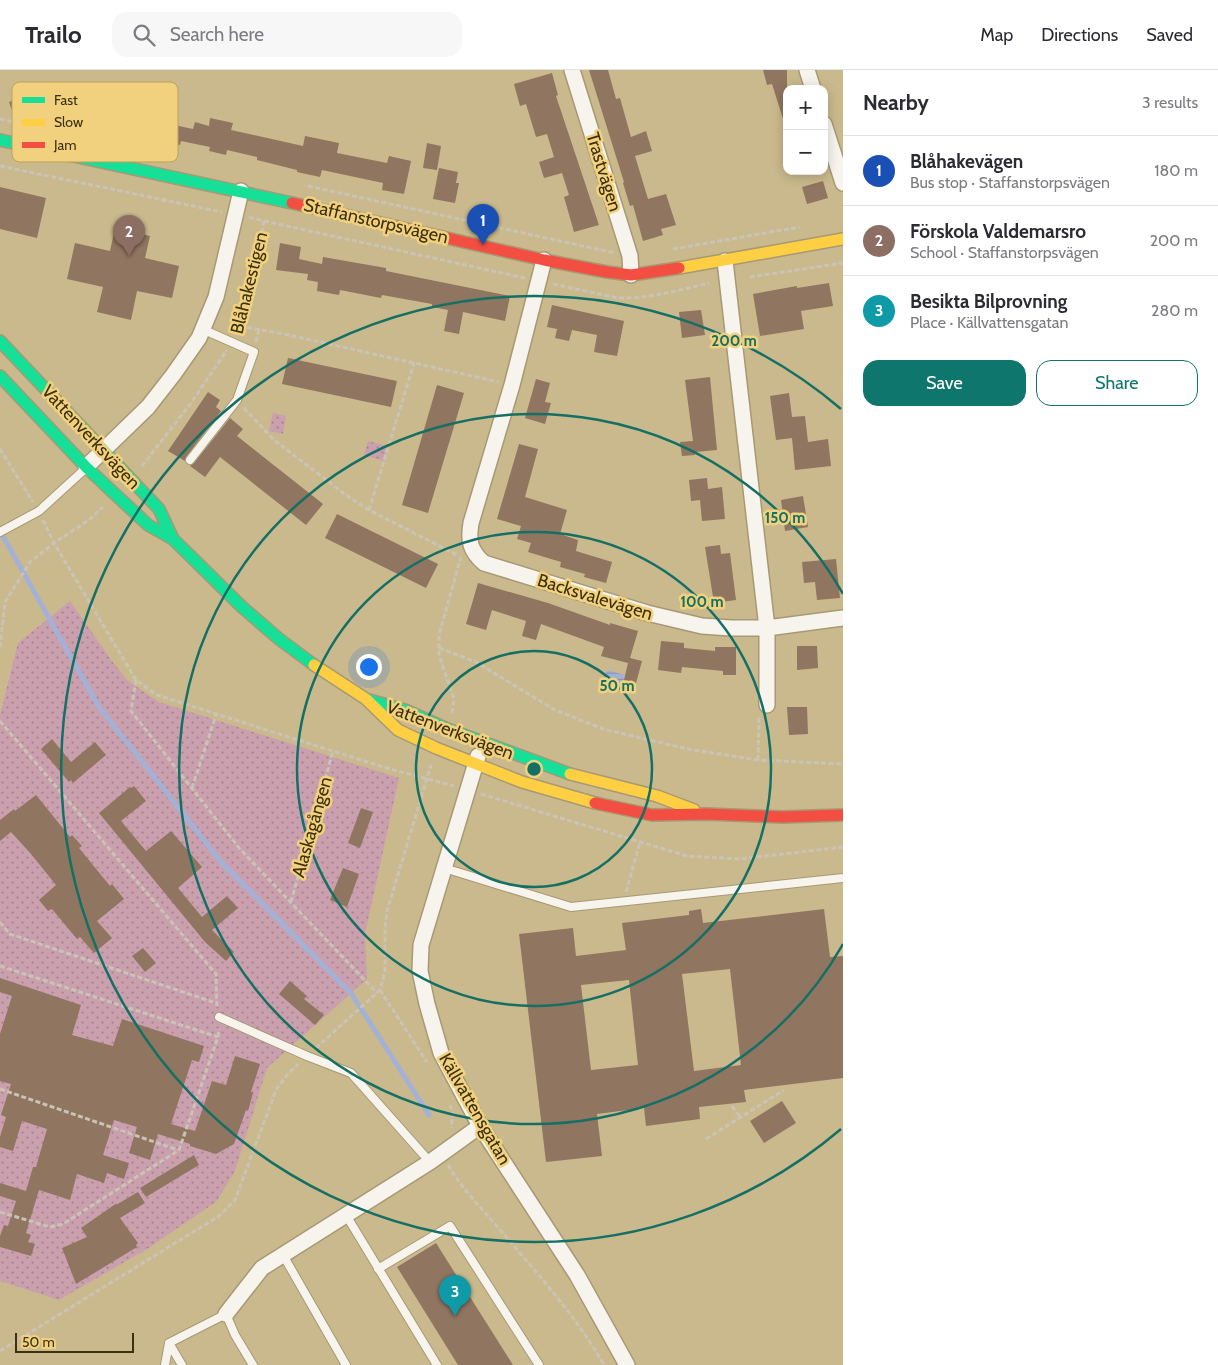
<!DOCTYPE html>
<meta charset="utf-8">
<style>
body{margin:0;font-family:Cabin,sans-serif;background:#f7f7f7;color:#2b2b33}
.controls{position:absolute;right:15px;top:15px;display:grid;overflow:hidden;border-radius:10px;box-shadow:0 2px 12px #0003}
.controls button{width:45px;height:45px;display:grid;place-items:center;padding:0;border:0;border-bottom:1px solid #e1e1e2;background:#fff;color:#2b2b33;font:25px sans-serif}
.scale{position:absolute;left:15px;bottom:12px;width:119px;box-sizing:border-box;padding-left:5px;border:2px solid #3d300c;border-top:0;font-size:14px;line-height:18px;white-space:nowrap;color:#3d300c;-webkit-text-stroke:4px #f2d17e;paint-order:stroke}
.you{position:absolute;left:368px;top:596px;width:18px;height:18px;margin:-12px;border:4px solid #fff;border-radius:50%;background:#1a73e8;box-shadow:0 0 0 8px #1a73e833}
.badge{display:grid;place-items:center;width:32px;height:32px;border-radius:50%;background:#0f766e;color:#fff;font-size:16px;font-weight:700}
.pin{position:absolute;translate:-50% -41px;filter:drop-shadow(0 1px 2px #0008)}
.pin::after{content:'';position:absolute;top:26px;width:18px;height:15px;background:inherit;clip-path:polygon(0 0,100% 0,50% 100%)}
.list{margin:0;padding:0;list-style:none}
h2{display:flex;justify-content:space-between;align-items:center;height:65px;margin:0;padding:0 20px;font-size:21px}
h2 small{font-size:16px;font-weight:400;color:#7c7c81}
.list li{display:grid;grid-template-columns:32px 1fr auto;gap:15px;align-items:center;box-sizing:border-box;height:70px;padding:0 20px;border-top:1px solid #e1e1e2}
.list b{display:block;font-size:19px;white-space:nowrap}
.list p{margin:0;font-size:16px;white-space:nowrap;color:#7c7c81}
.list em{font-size:16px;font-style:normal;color:#7c7c81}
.actions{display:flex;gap:10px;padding:15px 20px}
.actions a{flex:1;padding:11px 0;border:1px solid #0f766e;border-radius:15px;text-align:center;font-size:18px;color:#0f766e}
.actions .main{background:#0f766e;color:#fff}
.icon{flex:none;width:28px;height:28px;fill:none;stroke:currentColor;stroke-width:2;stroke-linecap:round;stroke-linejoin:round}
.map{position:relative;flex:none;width:843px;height:1295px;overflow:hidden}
header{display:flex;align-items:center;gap:30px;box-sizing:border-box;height:70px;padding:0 25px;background:#fff;border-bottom:1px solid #e1e1e2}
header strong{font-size:24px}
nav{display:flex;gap:28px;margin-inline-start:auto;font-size:18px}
.search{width:350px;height:45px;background:#f7f7f7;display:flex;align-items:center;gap:12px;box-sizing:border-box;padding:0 18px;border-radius:15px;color:#7c7c81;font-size:19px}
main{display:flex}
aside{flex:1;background:#fff}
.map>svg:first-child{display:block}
</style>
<header>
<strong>Trailo</strong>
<div class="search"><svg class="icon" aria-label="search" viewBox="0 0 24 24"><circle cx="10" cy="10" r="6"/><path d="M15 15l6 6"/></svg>Search here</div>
<nav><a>Map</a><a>Directions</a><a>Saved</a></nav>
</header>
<main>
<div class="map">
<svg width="843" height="1295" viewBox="0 0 843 1295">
<defs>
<pattern id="park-dots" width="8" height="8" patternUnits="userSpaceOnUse" patternTransform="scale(1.25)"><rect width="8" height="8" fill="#cba0ae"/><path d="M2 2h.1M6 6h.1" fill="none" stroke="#a6838c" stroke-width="1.8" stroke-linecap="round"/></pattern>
<pattern id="water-rules" width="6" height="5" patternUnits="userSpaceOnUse" patternTransform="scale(1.25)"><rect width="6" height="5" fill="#a4b1d7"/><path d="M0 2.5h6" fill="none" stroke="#8790ad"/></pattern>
</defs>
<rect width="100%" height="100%" fill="#cab98c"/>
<!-- park -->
<path fill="url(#park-dots)" d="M273,343l13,3 -3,18 -14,-3z
M368,371l19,5 -4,15 -19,-6z
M70,531l42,60 15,19 32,22 240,76 -34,156 2,45 -100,89 -32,103 -19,31 -69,47 -88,51 -59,-19v-566l18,-72z"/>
<!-- water -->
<path fill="url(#water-rules)" d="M607,600l18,5 -3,10 -18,-6z"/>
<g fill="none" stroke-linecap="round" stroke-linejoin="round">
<!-- stream -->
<path stroke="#a4b1d7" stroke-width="5" d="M0,461l99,176 123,156 129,130 78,122"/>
</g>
<!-- building -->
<path fill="#907560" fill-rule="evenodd" d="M589,0h19l8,29 4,-1 11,39 15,-6 6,20 -17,5 13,43 18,-5 10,31 -15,4 2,6 -20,6 -10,-36 -3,1 -7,-23 1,-1z
M763,0h24v51l-3,1 -12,-38 -5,1z
M552,3l6,22 -2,1 43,129 -25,7 -10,-35 5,-2 -7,-22 -18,5 -5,-16 15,-5 -7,-23 -11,3 -10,-33 -6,2 -6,-22z
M21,28l5,14 -12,4 -5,-14z
M210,48l23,5 -2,7 72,16 2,-10 34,7 -2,10 50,10 2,-7 22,5 -7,33 -22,-4 1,-7 -61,-13 -2,7 -23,-5v-2l-40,-10v-3l-30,-7 -1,5 -17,-4 1,-4 -29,-6 -1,4 -33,-7 4,-18 42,9 2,-7 14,4z
M427,73l14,3 -4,24 -14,-2z
M439,98l19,4 -2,11h3l-4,20 -22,-4z
M823,111l5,17 -21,6 -5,-17z
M0,117l46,11 -9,40 -37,-9z
M115,158l35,8 -5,22 34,8 -7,32 -35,-7 -6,29 -34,-8 6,-25 -36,-8 8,-36 35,8z
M280,173l21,4 -2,12 23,5 1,-7 63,11v3l124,25 -5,25 -42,-9 -4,22 -15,-3 4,-21 -16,-3v-3l-50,-9 -1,3 -41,-8 -1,5 -22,-4 1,-9 -11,-2 1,-6 -32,-4z
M829,213l4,23 -32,5 3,18 -44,7 -7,-42 44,-8v2z
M552,235l72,16 -7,35 -23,-4 3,-17 -25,-5 -3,11 -14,-3 2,-9 -10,-2z
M701,240l4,25 -23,3 -3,-26z
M288,288l109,23 -6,26 -109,-23z
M710,307l7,73 -22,2v3l-13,1 -2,-14 13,-1 -8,-61z
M536,309l14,4 -5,19 6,1 -6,21 -20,-6z
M437,315l27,8 -36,120 -26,-8z
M208,322l12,8 -4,7 5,4 -35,46 -1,4 -17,-10z
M789,323l3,24 13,-1 3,26 20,-3 3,27 -36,4 -3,-32 -16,2 -6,-44z
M230,348l13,11 -6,7 86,68 -17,21 -86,-68 -15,20 -15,-11 4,-3z
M519,374l19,5 -13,48 42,13 -7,24 18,6 -2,11 36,11 -6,21 -22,-6 1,-3 -25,-7 1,-5 -33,-10 3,-9 -14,-4 4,-13 -24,-7z
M707,408l1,11 14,-2 3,32 -23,2 -2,-21 -9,1 -2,-21z
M803,426l5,31 -23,4 -4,-31z
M337,444l101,50 -12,24 -101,-50z
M720,475l1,9 9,-1 6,47 -22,3 -9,-56z
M836,489l4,39 -23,2 -2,-18 -11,1 -2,-21z
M478,513l70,20 62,22v-2l28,8 -8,27 12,3 -6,22 -12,-3 4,-17 -27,-7 3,-9 -63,-23 -5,16 -14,-4 4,-15 -34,-11 -6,20 -20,-6z
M661,571l23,2v5l31,3v-4h21v28h-13v-4l-41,-4 -1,6 -23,-3z
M797,576h20l1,22 -21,2z
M787,637h20l1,27 -19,1z
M52,669l19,23 24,-20 11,13 -33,28 -2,-3 -2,2 -28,-33z
M134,716l12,15 -25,20 25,30 25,-20 31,36 -24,21 24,29 25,-21 11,12 -26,22 22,22 -8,9 -21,-19 -106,-129 31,-26 1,1z
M36,725l34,42 2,-2 10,11 -3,2 31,38 2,-2 12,15 -27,22 15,17 -18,15 -14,-16 -3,2 -25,-30 -4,2 -9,-11 17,-15 -25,-31 -20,-22 -11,9v-21l14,-11 1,2z
M361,738l12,4 -13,36 -12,-5z
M343,798l16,6 -12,33 -17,-7z
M701,839l2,14 121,-14 6,48 13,-1v122l-99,12 2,12 -47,5 1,12 -54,7 -2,-18 -47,6 5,42 -56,6 -27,-228 54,-6 3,28 50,-6 -4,-27 67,-8v-4zM730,899l11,96 -47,6 -12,-97zM629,910l9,85 -47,5 -10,-85z
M143,878l13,15 -11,9 -13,-16z
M0,908l81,27 -9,30 41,11 9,-27 82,27 -5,16 -7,-2 -21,64 24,7 17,-50 14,4 9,-29 25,8 -9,28 2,1 -5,18 -2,-1 -12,34 -18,10 -26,-8v-2l-32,-10 -8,26 -21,-7 8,-26 -23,-7 -11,35 26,8 -5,16 -17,-6 -3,10 -27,-9 -7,26 -31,-10 -13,43 5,2 -3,7 7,2 -4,12 -31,-9v-11l4,-11 4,1 8,-25 -16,-5v-13l26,8 7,-24h3l11,-38 -25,-8 -9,30 -13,-4v-10l6,-20 -5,-2 10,-31 -11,-3v-47l12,-38 -12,-4z
M290,911l17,15 -3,3 20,16 -9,10 -36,-31z
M782,1031l14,22 -32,20 -14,-22z
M194,1085l5,10 -53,32 -6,-9z
M138,1122l7,11 -25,15 18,25 -2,2 1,2 -61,37 -14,-36 25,-11 -6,-9 36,-25 -1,2z
M436,1173l77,122h-55l-61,-98z"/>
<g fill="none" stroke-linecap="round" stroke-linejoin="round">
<defs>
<path id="lane" d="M190,390l47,-60 17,-48 -52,-23
M0,462l39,-21 46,-42
M444,798l127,39 272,-29
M219,947l88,39 44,17 79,89
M346,1145l91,150
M283,1185l63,110
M378,1199l72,-43 89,139
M169,1273l13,22
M165,1295l4,-22 57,-29 9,21 18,30"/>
<path id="street" d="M572,0l58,186 1,19
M807,0l6,19
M824,54l19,59
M544,190l-32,125 -41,138c-3,18 -1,28 13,40l163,50 55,13 29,2h36l76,-10
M725,191l42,367v77
M86,397l62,-60 25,-32 26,-37 17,-41 25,-106
M478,686l-57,189 -1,26 7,33 14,49 39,73 97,149 50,90
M226,1244l36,-46 168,-106 50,-36"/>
<path id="fast" d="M0,70l292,63
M0,271l159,168 14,30
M0,306l86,91 62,58 25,14 69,68 37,32 35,26
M369,630l36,10 40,18 125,46"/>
<path id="slow" d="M679,198l164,-29
M314,595l52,34 32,31 38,18 86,34 73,21
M570,704l87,22 37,14"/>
<path id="jam" d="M292,133l252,57 63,12 24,3 48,-7
M595,733l57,12 54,-1 77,3 60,-2"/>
</defs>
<!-- lane casing -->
<use href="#lane" stroke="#a69974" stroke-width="10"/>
<!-- street casing -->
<use href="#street" stroke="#a69974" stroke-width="18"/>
<!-- fast casing -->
<use href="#fast" stroke="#a69974" stroke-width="14"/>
<!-- slow casing -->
<use href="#slow" stroke="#a69974" stroke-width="14"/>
<!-- jam casing -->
<use href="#jam" stroke="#a69974" stroke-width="14"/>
<!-- path -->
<path stroke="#cac4b6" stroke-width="3" stroke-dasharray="5 2.5" stroke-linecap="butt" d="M0,49l65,14
M0,96l222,46
M308,116l307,67
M264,151l261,57
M673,179l127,-22
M750,207l93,-14
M553,214l65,14c31,1 61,-8 91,-15
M240,256l44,8 215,48
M237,265l6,-15 21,-99 -16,-4
M256,272l3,-13
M244,338l30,32 76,58 19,12 90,46
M0,379l33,53
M142,396l49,-63 36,-53
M369,440l45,-147
M43,450l11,23 82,137 21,15 226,72 71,19
M0,577l5,-45 25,-40 24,-19 35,-23 14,-13
M439,578l37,14 77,47 50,20 85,20 70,11 85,4
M136,610l-5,31 108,137 138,145
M452,643l2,-14 -15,-44v-20l22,-78
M0,651l216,253 1,34
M758,690l1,-45
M192,718l24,-73
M481,724l206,62 53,3 103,-12
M626,822l14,-50
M291,832l42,-151
M0,852l10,12 206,69
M0,896l218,71
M380,920l47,72
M316,978l64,-58 5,-18v-43l2,-18 44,-146
M0,1019l178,61
M450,1035l3,8 -2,15
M732,1036l9,12
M706,1069l78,-49
M448,1095c13,22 31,41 48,60 38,45 79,89 108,140
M0,1142l50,15 13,-3 116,-74 39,-113 1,-8
M0,1281l219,-135 16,-16 41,-110 11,-15 11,-11"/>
<!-- lane -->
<use href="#lane" stroke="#f7f4ee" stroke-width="8"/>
<!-- street -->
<use href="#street" stroke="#f7f4ee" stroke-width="15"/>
<!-- fast -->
<use href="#fast" stroke="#16e098" stroke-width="11"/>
<!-- slow -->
<use href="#slow" stroke="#ffcf43" stroke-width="11"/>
<!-- jam -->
<use href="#jam" stroke="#f24e42" stroke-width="11"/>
</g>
<!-- distance rings -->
<g fill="none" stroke="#146f64" stroke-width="2.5">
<circle cx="534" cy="699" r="118"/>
<circle cx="534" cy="699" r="237"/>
<path d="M843 874A355 355 0 1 1 843 524"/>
<path d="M841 1059A473 473 0 1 1 841 339"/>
</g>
<g text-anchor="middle" stroke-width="5" stroke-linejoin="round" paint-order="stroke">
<!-- street labels -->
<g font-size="18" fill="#3d300c" stroke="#f2d17e">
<text transform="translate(604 102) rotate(73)" y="6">Trastvägen</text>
<text transform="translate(376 151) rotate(13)" y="6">Staffanstorpsvägen</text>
<text transform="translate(249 213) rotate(-76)" y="6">Blåhakestigen</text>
<text transform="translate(91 367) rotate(47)" y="6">Vattenverksvägen</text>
<text transform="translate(595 527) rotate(17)" y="6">Backsvalevägen</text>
<text transform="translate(450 660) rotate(21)" y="6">Vattenverksvägen</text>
<text transform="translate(312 757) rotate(-74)" y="6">Alaskagången</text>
<text transform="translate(475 1039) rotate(60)" y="6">Källvattensgatan</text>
</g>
</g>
<!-- legend -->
<rect x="12" y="12" width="166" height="80" rx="8" fill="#f2d17e" stroke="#bca15c" stroke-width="1"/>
<rect x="22" y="27" width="23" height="6" fill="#16e098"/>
<rect x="22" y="49" width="23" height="7" fill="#ffcf43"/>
<rect x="22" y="72" width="23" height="6" fill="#f24e42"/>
<g font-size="14" fill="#3d300c">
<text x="54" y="35">Fast</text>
<text x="54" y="57">Slow</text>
<text x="54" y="80">Jam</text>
</g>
<circle cx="534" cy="699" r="8" fill="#146f64" stroke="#f2d17e" stroke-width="2.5"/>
<g font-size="15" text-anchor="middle" font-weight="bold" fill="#146f64" stroke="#f2d17e" stroke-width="5" stroke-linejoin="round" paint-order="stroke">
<text x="734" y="276">200 m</text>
<text x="785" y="453">150 m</text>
<text x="702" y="537">100 m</text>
<text x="617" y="621">50 m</text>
</g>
</svg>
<div class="controls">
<button>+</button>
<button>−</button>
</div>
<div class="scale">50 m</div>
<div class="you"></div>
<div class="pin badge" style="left:483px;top:175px;background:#1a4fb4">1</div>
<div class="pin badge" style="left:129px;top:186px;background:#8d6e63">2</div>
<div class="pin badge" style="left:455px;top:1246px;background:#0f9aa8">3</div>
</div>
<aside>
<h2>Nearby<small>3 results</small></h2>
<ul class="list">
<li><span class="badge" style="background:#1a4fb4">1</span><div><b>Blåhakevägen</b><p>Bus stop · Staffanstorpsvägen</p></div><em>180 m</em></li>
<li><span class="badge" style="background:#8d6e63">2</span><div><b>Förskola Valdemarsro</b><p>School · Staffanstorpsvägen</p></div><em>200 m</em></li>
<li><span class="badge" style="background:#0f9aa8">3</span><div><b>Besikta Bilprovning</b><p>Place · Källvattensgatan</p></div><em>280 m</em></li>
</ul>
<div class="actions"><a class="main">Save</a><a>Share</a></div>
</aside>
</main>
